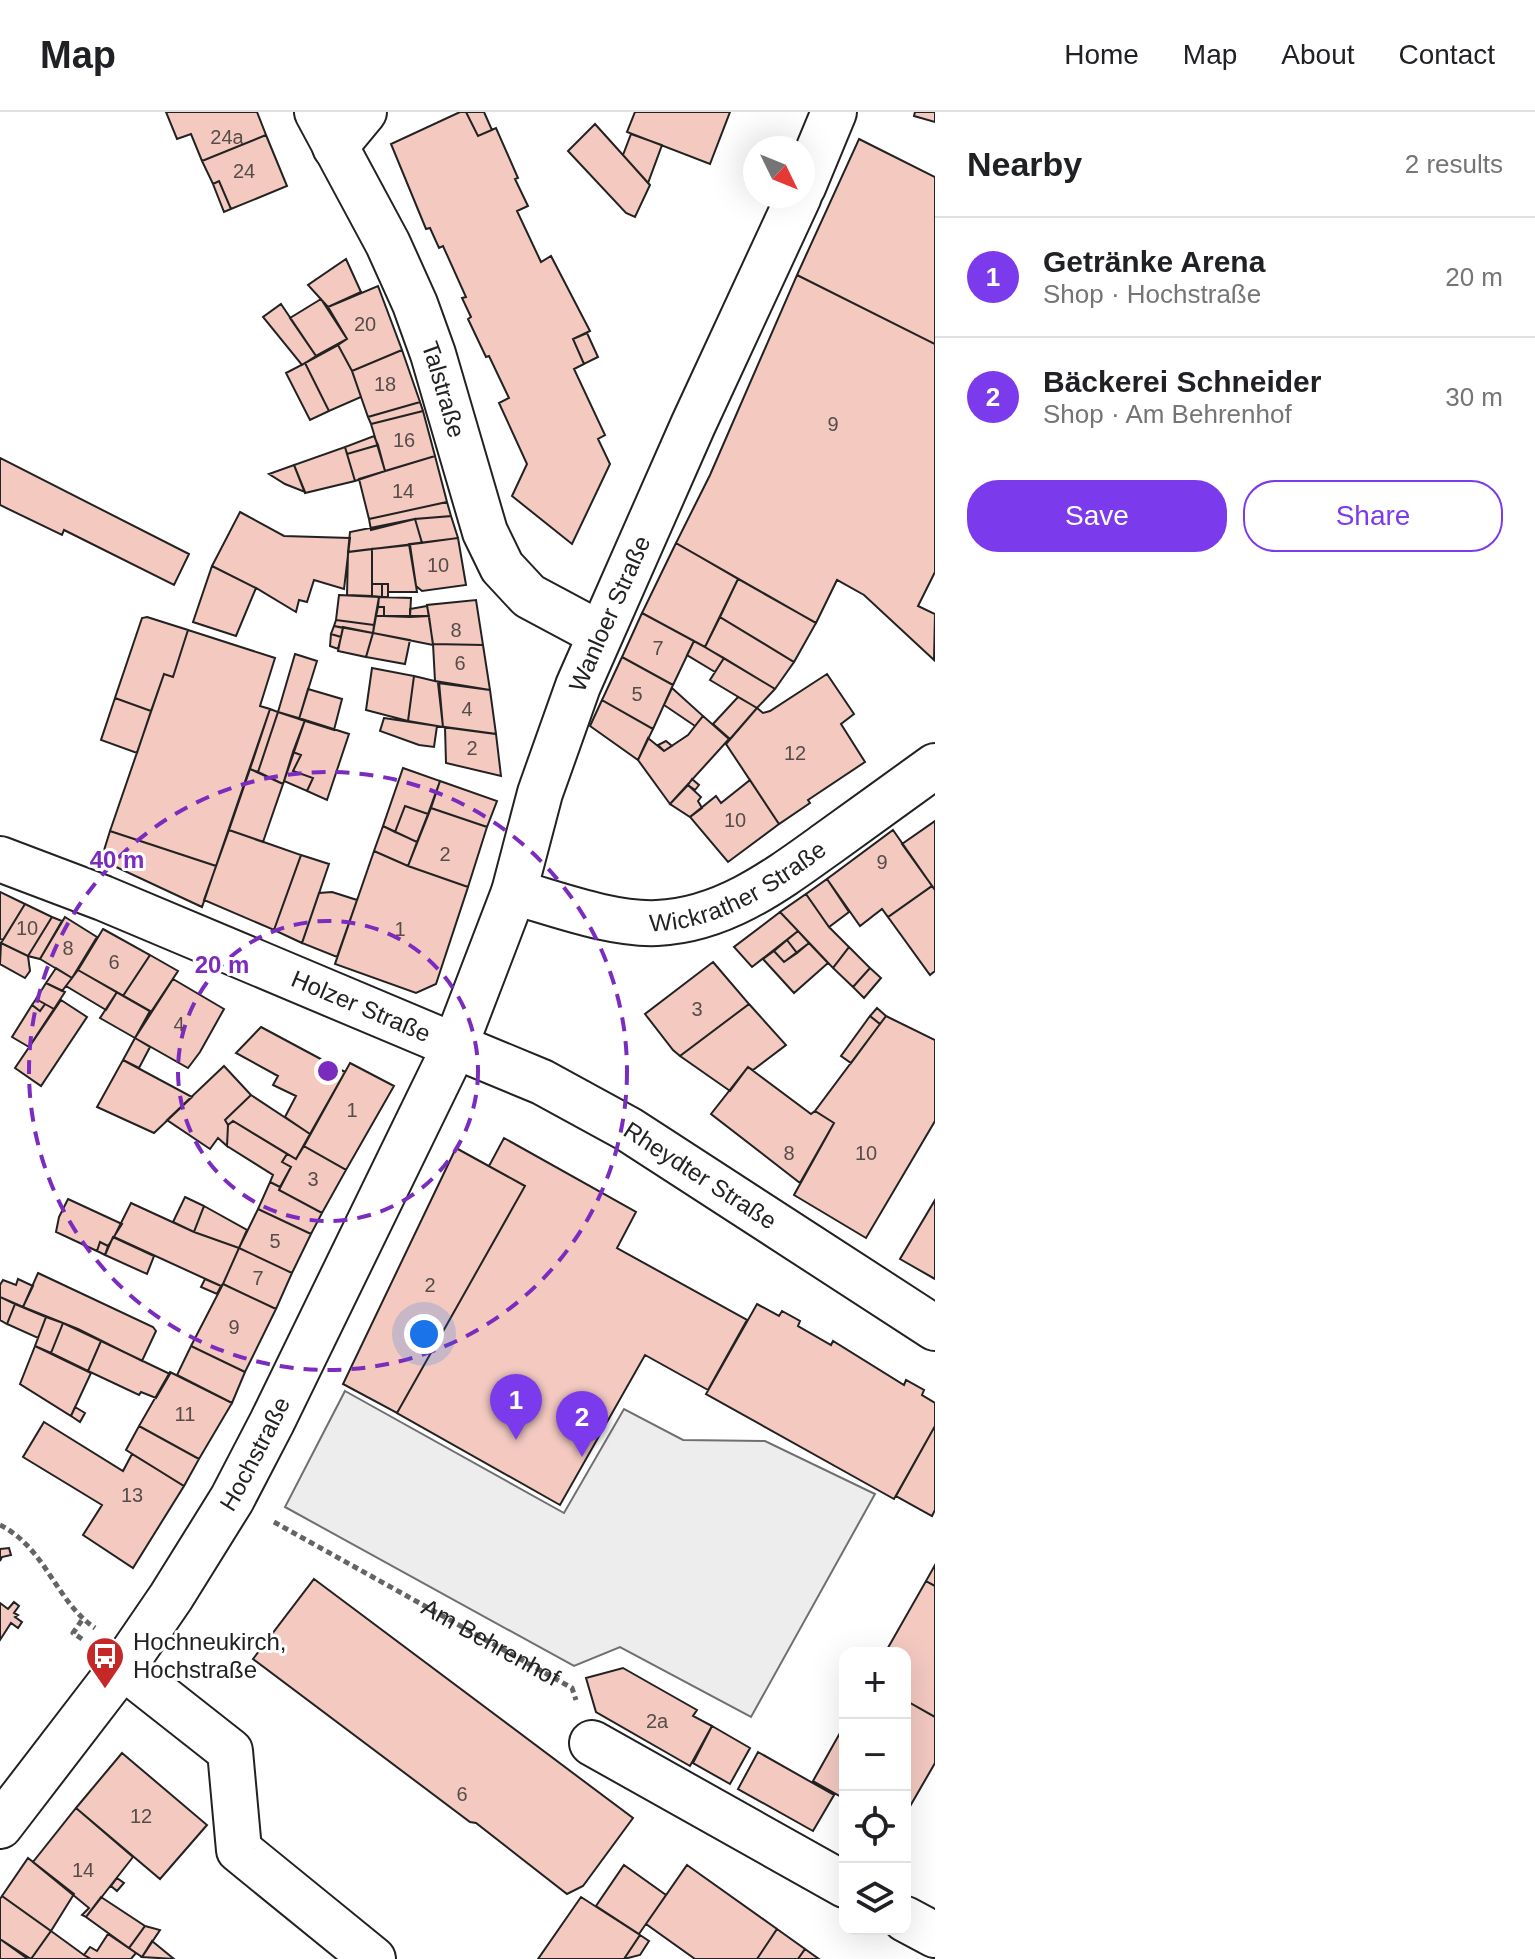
<!DOCTYPE html>
<meta charset="utf-8">
<style>
body{margin:0;font-family:Helvetica,sans-serif;background:#f6f6f6;color:#202124}
.controls{position:absolute;right:24px;bottom:24px;display:grid;overflow:hidden;border-radius:16px;box-shadow:0 8px 32px #0002}
.controls button{width:72px;height:72px;display:grid;place-items:center;padding:0;border:0;border-bottom:2px solid #e0e0e0;background:#fff;color:#202124;font:40px sans-serif}
.compass{position:absolute;left:743px;top:24px;width:72px;height:72px;border-radius:50%;background:#fff;box-shadow:0 8px 32px #0002;rotate:133deg}
.you{position:absolute;left:424px;top:1222px;width:28px;height:28px;margin:-20px;border:6px solid #fff;border-radius:50%;background:#1a73e8;box-shadow:0 0 0 12px #1a73e833}
.badge{display:grid;place-items:center;width:52px;height:52px;border-radius:50%;background:#7c3aed;color:#fff;font-size:26px;font-weight:700}
.pin{position:absolute;translate:-50% -66px;filter:drop-shadow(0 2px 4px #0008)}
.pin::after{content:'';position:absolute;top:42px;width:28px;height:24px;background:inherit;clip-path:polygon(0 0,100% 0,50% 100%)}
.list{margin:0;padding:0;list-style:none}
h2{display:flex;justify-content:space-between;align-items:center;height:104px;margin:0;padding:0 32px;font-size:34px}
h2 small{font-size:26px;font-weight:400;color:#757577}
.list li{display:grid;grid-template-columns:52px 1fr auto;gap:24px;align-items:center;box-sizing:border-box;height:120px;padding:0 32px;border-top:2px solid #e0e0e0}
.list b{display:block;font-size:30px;white-space:nowrap}
.list p{margin:0;font-size:26px;white-space:nowrap;color:#757577}
.list em{font-size:26px;font-style:normal;color:#757577}
.actions{display:flex;gap:16px;padding:24px 32px}
.actions a{flex:1;padding:18px 0;border:2px solid #7c3aed;border-radius:32px;text-align:center;font-size:28px;color:#7c3aed}
.actions .main{background:#7c3aed;color:#fff}
.icon{flex:none;width:44px;height:44px;fill:none;stroke:currentColor;stroke-width:2;stroke-linecap:round;stroke-linejoin:round}
.map{position:relative;flex:none;width:935px;height:1847px;overflow:hidden}
header{display:flex;align-items:center;gap:48px;box-sizing:border-box;height:112px;padding:0 40px;background:#fff;border-bottom:2px solid #e0e0e0}
header strong{font-size:38px}
nav{display:flex;gap:44px;margin-inline-start:auto;font-size:28px}
main{display:flex}
aside{flex:1;background:#fff}
.map>svg:first-child{display:block}
</style>
<header>
<strong>Map</strong>
<nav><a>Home</a><a>Map</a><a>About</a><a>Contact</a></nav>
</header>
<main>
<div class="map">
<svg width="935" height="1847" viewBox="0 0 935 1847">
<rect width="100%" height="100%" fill="#fff"/>
<!-- parking -->
<path fill="#ededed" stroke="#6f6f6f" stroke-width="2" d="M345,1279l219,122 60,-104 59,31 82,1 110,53 -124,223 -131,-70 -46,19 -289,-159z"/>
<!-- building -->
<path fill="#f3c9c0" stroke="#222" stroke-width="2" d="M166,0h91l9,23 -64,26 -11,-27 -14,5z
M460,0h6l12,24 18,-8 22,50 -3,1 13,27 -11,5 24,51 10,-6 39,75 -17,8 11,25 -10,5 31,66 -7,4 12,25 -38,80 -60,-48 15,-32 -28,-61 10,-5 -20,-42 -3,1 -18,-38 3,-2 -9,-19 4,-1 -23,-51 -4,2 -9,-20 -4,1 -35,-85z
M466,0h18l8,18 -14,6z
M635,0h95l-20,52 -83,-32z
M915,0h20v10l-21,-6z
M595,12l55,61 -15,32 -9,-4 -58,-62z
M631,22l31,11 -14,38 -25,-28z
M266,23l21,51 -56,23 -12,-28 -6,3 -11,-23z
M859,27l76,38v167l-138,-69z
M219,69l12,28 -7,3 -11,-28z
M346,147l15,33 -33,15 -20,-22z
M797,163l138,69v228l-17,34 17,8 -1,46 -70,-65 -27,-15 -21,43 -140,-80 34,-68z
M378,174l24,64 -50,21 -14,-26 9,-6 -19,-32z
M321,187l26,40 -31,17 -26,-38z
M281,192l35,52 -14,9 -39,-48z
M587,221l11,24 -14,7 -11,-25z
M338,233l14,26 9,26 -32,14 -24,-48z
M402,238l18,52 -52,15 -16,-46z
M305,251l24,48 -19,9 -24,-47z
M420,290l3,9 -52,13 -3,-7z
M423,299l12,45 -50,15 -14,-47z
M374,324l4,9 -31,9 -2,-7z
M378,333l7,26 -30,10 -8,-27z
M345,335l10,34 -50,12 -11,-28z
M435,344l12,46 -78,17 -10,-40z
M0,346l189,96 -15,31 -110,-55 -2,5 -62,-30z
M294,353l11,27 -20,-8 -16,-10z
M447,390l4,14 -36,3 -44,11 -2,-11z
M240,400l44,24 66,2 -6,51 -30,-9 -7,22 -8,-2 -3,12 -40,-24 -44,-22z
M451,404l7,22 -36,5 -7,-24z
M415,407l7,24 -74,9 2,-20z
M458,426l8,47 -44,6 -6,-5 -7,-42z
M676,431l62,36 -33,68 -63,-34z
M410,433l7,47h-29v-8h-16v-35z
M372,437v47l-25,-1 1,-43z
M212,454l44,22 -20,48 -43,-14z
M738,467l78,44 -22,39 -74,-45z
M372,472h10v13l-10,-1z
M382,472h6v13h-6z
M339,483l40,2 -5,28 -38,-5z
M379,485l32,1 -1,19 -26,-1v-9h-6z
M476,488l7,45 -50,-1 -6,-39z
M427,494l2,10 -19,1v-8z
M378,495h6v9h-8z
M642,501l52,28 -21,44 -51,-28z
M376,504h53l4,29 -60,-12z
M147,505l41,13 -15,47 -9,-3 -13,37 -36,-13 27,-80z
M720,505l74,45 -19,27 -70,-42z
M336,508l38,5 -1,8 -39,-7z
M334,514l9,2 -2,9 -10,-3z
M343,515l30,6 -7,24 -28,-6z
M188,518l87,28 -15,48 10,3 -54,157 -106,-35 54,-157 9,3z
M373,521l37,7 -5,24 -39,-7z
M331,522l10,3 -3,12 -8,-3z
M694,529l30,17 -9,14 -28,-17z
M433,532l50,1 7,45 -55,-9z
M295,542l22,7 -18,58 -21,-7z
M622,545l51,28 -20,44 -51,-29z
M724,546l51,31 -18,19 -47,-28z
M372,556l42,8 -6,45 -42,-11z
M827,562l27,40 -13,10 24,38 -57,38 2,3 -31,21 -53,-80 31,-36 6,5 7,-2z
M414,564l25,6 4,45 -35,-6z
M438,571l52,7 6,44 -53,-7z
M672,576l31,28 -8,10 -31,-21z
M308,577l34,10 -8,31 -35,-11z
M738,585l19,11 -27,31 -17,-15z
M115,586l36,13 -14,42 -36,-13z
M602,588l51,29 -15,31 -48,-34z
M270,597l8,3 -20,60 -8,-3z
M278,600l27,8 -22,64 -25,-12z
M703,604l26,23 -59,65 -32,-44 10,-22 16,13 24,-16z
M384,606l53,8 -3,21 -15,-2 -39,-14z
M305,608l44,14 -22,66 -20,-9 6,-13 -20,-7 8,-16 -8,-3z
M445,615l51,7 5,42 -55,-13z
M666,629l6,5 -8,5 -6,-6z
M293,640l8,3 -8,16 20,7 -6,13 -23,-10z
M403,656l37,13 -12,33 -23,-8 -10,26 -12,-6z
M250,657l33,15 -20,58 -34,-12z
M692,667l7,6 -4,5 -7,-5z
M750,668l29,44 -51,38 -38,-45 26,-21 5,7z
M440,669l57,20 -10,26 -56,-19z
M688,673l13,12 -3,4 4,7 -12,9 -20,-13z
M405,694l23,8 -11,28 -22,-10z
M431,696l56,19 -19,60 -60,-21z
M935,709v69l-33,-46z
M383,714l34,16 -9,24 -34,-15z
M229,718l72,25 -27,75 -70,-30z
M893,718l39,56 -44,31 -6,-8 -22,17 -33,-47z
M110,719l106,35 -14,41 -101,-47z
M374,739l34,15 60,21 -32,97 -20,9 -81,-29z
M301,743l28,9 -27,79 -28,-13z
M827,767l22,33 -20,15 -23,-33z
M932,774l3,4v81l-5,4 -42,-58z
M0,780l25,12 -22,36 -3,-1z
M332,780l25,8 -20,57 -35,-14 17,-50z
M806,782l23,33 20,20 -16,21 -53,-56z
M25,792l27,13 -24,39 -27,-13z
M780,800l18,19 -46,36 -18,-20z
M52,805l10,4 -22,38 -12,-3z
M65,805l32,20 -25,41 -32,-19z
M103,817l47,26 -27,41 -45,-26z
M798,819l11,12 -12,10 -10,-13z
M787,828l10,13 -13,9 -10,-11z
M1,831l27,13 2,15 -5,7 -25,-14z
M809,831l19,20 -34,30 -31,-34 11,-8 10,11z
M849,835l21,21 -17,19 -20,-19z
M150,843l28,16 -27,41 -28,-16z
M713,850l36,42 -69,52 -7,-6 -28,-36z
M56,856l16,10 -10,13 -16,-8z
M870,856l11,10 -17,20 -11,-11z
M78,858l39,22 -11,18 -40,-24z
M173,867l51,30 -24,43 -12,16 -53,-30z
M46,871l19,9 -11,17 -18,-10z
M117,880l33,19 -15,27 -35,-20z
M36,887l9,5 -5,7 -8,-6z
M61,888l26,17 -46,69 -26,-18z
M45,892l9,5 -25,38 -17,-10 20,-32 8,6z
M749,892l37,41 -33,25 -5,-3 -18,24 -50,-35z
M877,896l9,8 -6,8 -10,-8z
M870,904l10,8 -29,39 -10,-7z
M886,904l49,24v81l-69,117 -72,-43 40,-72 -19,-12z
M261,915l84,45 -35,62 -25,-17 11,-21 -23,-11 5,-9 -42,-23z
M135,926l15,9 -11,21 -16,-8z
M123,948l69,37 -38,36 -57,-26z
M350,951l44,23 -48,84 -42,-24z
M224,954l27,29 -26,25 3,5 -1,21 -9,-8 -8,11 -43,-29z
M748,955l63,47 4,-3 19,12 -34,60 -89,-69z
M251,983l59,39 -14,25 -63,-38 -5,4 -3,-5z
M233,1009l54,33 -5,8 9,5 -11,20 -10,-5 3,-7 -46,-29 1,-21z
M504,1026l132,74 -19,36 130,72 -39,70 -63,-35 -85,150 -163,-92 128,-227 -36,-20z
M304,1034l42,24 -24,43 -43,-23 12,-23 -9,-5 5,-8 9,5z
M456,1036l69,38 -128,227 -54,-29z
M270,1070l10,5 -1,3 43,23 -11,21 -53,-25z
M185,1085l19,9 -10,26 -21,-10z
M68,1087l54,25 -14,22 -8,-4 -3,9 -41,-19 3,-15z
M935,1088v79l-35,-20z
M131,1091l63,29 45,16 -16,36 -2,2 -107,-49z
M204,1094l43,24 -8,18 -45,-16z
M258,1097l53,25 -19,39 -53,-25z
M113,1125l41,19 -7,18 -42,-19z
M100,1130l8,4 -3,9 -8,-4z
M239,1136l53,25 -16,36 -53,-25z
M38,1161l115,54 3,4 -14,30 -64,-32 -55,-22z
M18,1167l15,7 -10,21 -23,-10v-12l3,-5 13,5z
M205,1167l16,7 -4,8 -16,-7z
M223,1172l53,25 -31,63 -54,-26z
M0,1185l15,7 -8,20 -7,-4z
M15,1192l31,13 -8,21 -31,-14z
M757,1192l22,12 3,-5 18,10 -2,5 33,19 2,-4 71,44 2,-5 18,10 -2,5 13,8v23l-41,73 -188,-105z
M46,1205l17,6 -12,30 -16,-7z
M63,1211l38,18 -13,30 -37,-18z
M101,1229l69,33 -14,24 -15,-6 -2,3 -51,-24z
M35,1234l56,27 -20,43 -51,-32z
M191,1234l54,26 -13,31 -55,-28z
M170,1260l62,31 -33,56 -60,-33z
M75,1295l10,6 -5,9 -9,-6z
M44,1310l79,49 9,-17 52,32 -51,82 -50,-33 19,-30 -79,-48z
M139,1314l60,33 -15,27 -58,-36z
M935,1314v84l-3,6 -36,-20z
M9,1436l2,7 -9,2 -2,4v-12z
M935,1453v21l-9,-5z
M314,1467l319,239 -50,68 -16,8 -91,-71 -6,-1 -217,-163z
M926,1469l9,5v131l-30,-17v-47h-20z
M14,1490l5,4 -5,7 4,2 -3,2 7,5 -4,6 -7,-5 -11,17v-37l8,6z
M623,1556l74,42 -4,6 19,10 -22,40 -94,-54 -10,-34z
M905,1588l30,17v46l-30,52z
M845,1612v75l-32,-18z
M712,1614l38,22 -20,36 -37,-21z
M758,1640l76,43 -21,36 -75,-42z
M122,1641l85,72 -47,54 -84,-71z
M76,1696l57,49 -47,60 -4,-2 7,-7 -56,-46z
M28,1746l46,36 -23,37 -49,-35z
M624,1753l42,30 -27,39 -43,-28z
M687,1753l90,64 -20,30h-62l-49,-35z
M117,1766l7,5 -7,8 -6,-5z
M2,1784l49,35 -20,28 -31,-20v-40z
M101,1785l44,29 -16,22 -43,-31z
M581,1785l59,38 -16,24h-86z
M145,1814l15,4 -18,27 -13,-9z
M777,1817l28,20 -7,10h-41z
M51,1819l33,24 7,4h-60z
M108,1822l28,19 -5,6h-40l-7,-4 6,-8 7,4z
M640,1823l9,6 -9,14 -16,4z
M0,1827l28,20h-28z
M152,1829l22,18 -32,-2z
M805,1837l14,10h-21z"/>
<g fill="none" stroke-linecap="round" stroke-linejoin="round">
<defs>
<g id="minor">
<path id="s2" d="M317,0l71,132 27,60 18,50 52,178 17,35 27,29 71,38"/>
<path d="M335,35l29,-35"/>
<path d="M803,75l31,-75"/>
<path id="s3" d="M0,747l103,39 352,148"/>
<path id="s4" d="M514,780c43,12 98,33 143,31 68,-3 121,-44 174,-82 35,-25 69,-50 104,-75"/>
<path d="M122,1554l108,85 9,99 134,109"/>
<path d="M592,1631l253,142"/>
<path id="s5" d="M0,1714l132,-172 39,-57 61,-98 40,-77 183,-376 59,-154 26,-99 38,-107 115,-261 106,-229"/>
<path d="M905,1807l30,16"/>
</g>
<g id="major">
<path id="s6" d="M455,934l87,36 86,47 307,199"/>
</g>
</defs>
<!-- minor casing -->
<use href="#minor" stroke="#222" stroke-width="48"/>
<!-- major casing -->
<use href="#major" stroke="#222" stroke-width="48"/>
<!-- path -->
<g stroke="#646464" stroke-width="5" stroke-dasharray="6 4" stroke-linecap="butt">
<path id="s1" d="M274,1410l298,166 4,12"/>
<path d="M0,1413c46,23 56,77 95,103"/>
<path d="M82,1527l-9,-6 9,-13"/>
</g>
<!-- minor -->
<use href="#minor" stroke="#fff" stroke-width="44"/>
<!-- major -->
<use href="#major" stroke="#fff" stroke-width="44"/>
</g>
<!-- distance rings -->
<g fill="none" stroke="#7b2cbf" stroke-width="4" stroke-dasharray="14 10">
<circle cx="328" cy="959" r="150"/>
<circle cx="328" cy="959" r="299"/>
</g>
<!-- icons -->
<defs>
<symbol id="bus-pin" viewBox="-11 -11 22 30"><path d="M0 17L-7.5 6A9.5 9.5 0 1 1 7.5 6Z" fill="#c62828" stroke="#fff"/><path d="M-5-6H5V4H4V6H2V4H-2V6H-4V4H-5ZM-3.5-4V0h7V-4ZM-3.5 1.2v1.5H-2V1.2ZM2 1.2v1.5H3.5V1.2Z" fill="#fff"/></symbol>
</defs>
<g fill-rule="evenodd">
<use href="#bus-pin" x="83" y="1522" width="44" height="60"/>
</g>
<g text-anchor="middle" stroke-width="6" stroke-linejoin="round" paint-order="stroke">
<!-- number labels -->
<g font-size="20" fill="#564c4a">
<text x="227" y="32">24a</text>
<text x="244" y="66">24</text>
<text x="365" y="219">20</text>
<text x="385" y="279">18</text>
<text x="833" y="319">9</text>
<text x="404" y="335">16</text>
<text x="403" y="386">14</text>
<text x="438" y="460">10</text>
<text x="456" y="525">8</text>
<text x="658" y="543">7</text>
<text x="460" y="558">6</text>
<text x="637" y="589">5</text>
<text x="467" y="604">4</text>
<text x="472" y="643">2</text>
<text x="795" y="648">12</text>
<text x="735" y="715">10</text>
<text x="445" y="749">2</text>
<text x="882" y="757">9</text>
<text x="27" y="823">10</text>
<text x="400" y="824">1</text>
<text x="68" y="843">8</text>
<text x="114" y="857">6</text>
<text x="697" y="904">3</text>
<text x="179" y="919">4</text>
<text x="352" y="1005">1</text>
<text x="789" y="1048">8</text>
<text x="866" y="1048">10</text>
<text x="313" y="1074">3</text>
<text x="275" y="1136">5</text>
<text x="258" y="1173">7</text>
<text x="430" y="1180">2</text>
<text x="234" y="1222">9</text>
<text x="185" y="1309">11</text>
<text x="132" y="1390">13</text>
<text x="657" y="1616">2a</text>
<text x="462" y="1689">6</text>
<text x="141" y="1711">12</text>
<text x="83" y="1765">14</text>
</g>
<!-- street labels -->
<g font-size="24" fill="#222" stroke="#fff">
<text dy="8" stroke="none"><textPath href="#s2" startOffset="306">Talstraße</textPath></text>
<text dy="8" stroke="none"><textPath href="#s5" startOffset="1366">Wanloer Straße</textPath></text>
<text dy="8" stroke="none"><textPath href="#s4" startOffset="236">Wickrather Straße</textPath></text>
<text dy="8" stroke="none"><textPath href="#s3" startOffset="390">Holzer Straße</textPath></text>
<text dy="8" stroke="none"><textPath href="#s6" startOffset="278">Rheydter Straße</textPath></text>
<text dy="8" stroke="none"><textPath href="#s5" startOffset="452">Hochstraße</textPath></text>
<text dy="8" stroke="none"><textPath href="#s1" startOffset="248">Am Behrenhof</textPath></text>
</g>
<!-- poi labels -->
<g font-size="24" fill="#222" stroke="#fff" text-anchor="start">
<text x="133" y="1538">Hochneukirch,<tspan x="133" dy="28">Hochstraße</tspan></text>
</g>
</g>
<circle cx="328" cy="959" r="12" fill="#7b2cbf" stroke="#fff" stroke-width="4"/>
<g font-size="24" text-anchor="middle" font-weight="bold" fill="#7b2cbf" stroke="#fff" stroke-width="6" stroke-linejoin="round" paint-order="stroke">
<text x="117" y="756">40 m</text>
<text x="222" y="861">20 m</text>
</g>
</svg>
<div class="controls">
<button>+</button>
<button>−</button>
<button><svg class="icon" aria-label="locate" viewBox="0 0 24 24"><circle cx="12" cy="12" r="6"/><path d="M12 2v4M12 18v4M2 12h4M18 12h4"/></svg></button>
<button><svg class="icon" aria-label="layers" viewBox="0 0 24 24"><path d="M12 4l9 5-9 5-9-5zM3 14l9 5 9-5"/></svg></button>
</div>
<svg class="compass" viewBox="-18 -18 36 36"><path d="M0-13l5 13h-10z" fill="#e53935"/><path d="M0 13l5-13h-10z" fill="#757577"/></svg>
<div class="you"></div>
<div class="pin badge" style="left:516px;top:1328px">1</div>
<div class="pin badge" style="left:582px;top:1345px">2</div>
</div>
<aside>
<h2>Nearby<small>2 results</small></h2>
<ul class="list">
<li><span class="badge">1</span><div><b>Getränke Arena</b><p>Shop · Hochstraße</p></div><em>20 m</em></li>
<li><span class="badge">2</span><div><b>Bäckerei Schneider</b><p>Shop · Am Behrenhof</p></div><em>30 m</em></li>
</ul>
<div class="actions"><a class="main">Save</a><a>Share</a></div>
</aside>
</main>
